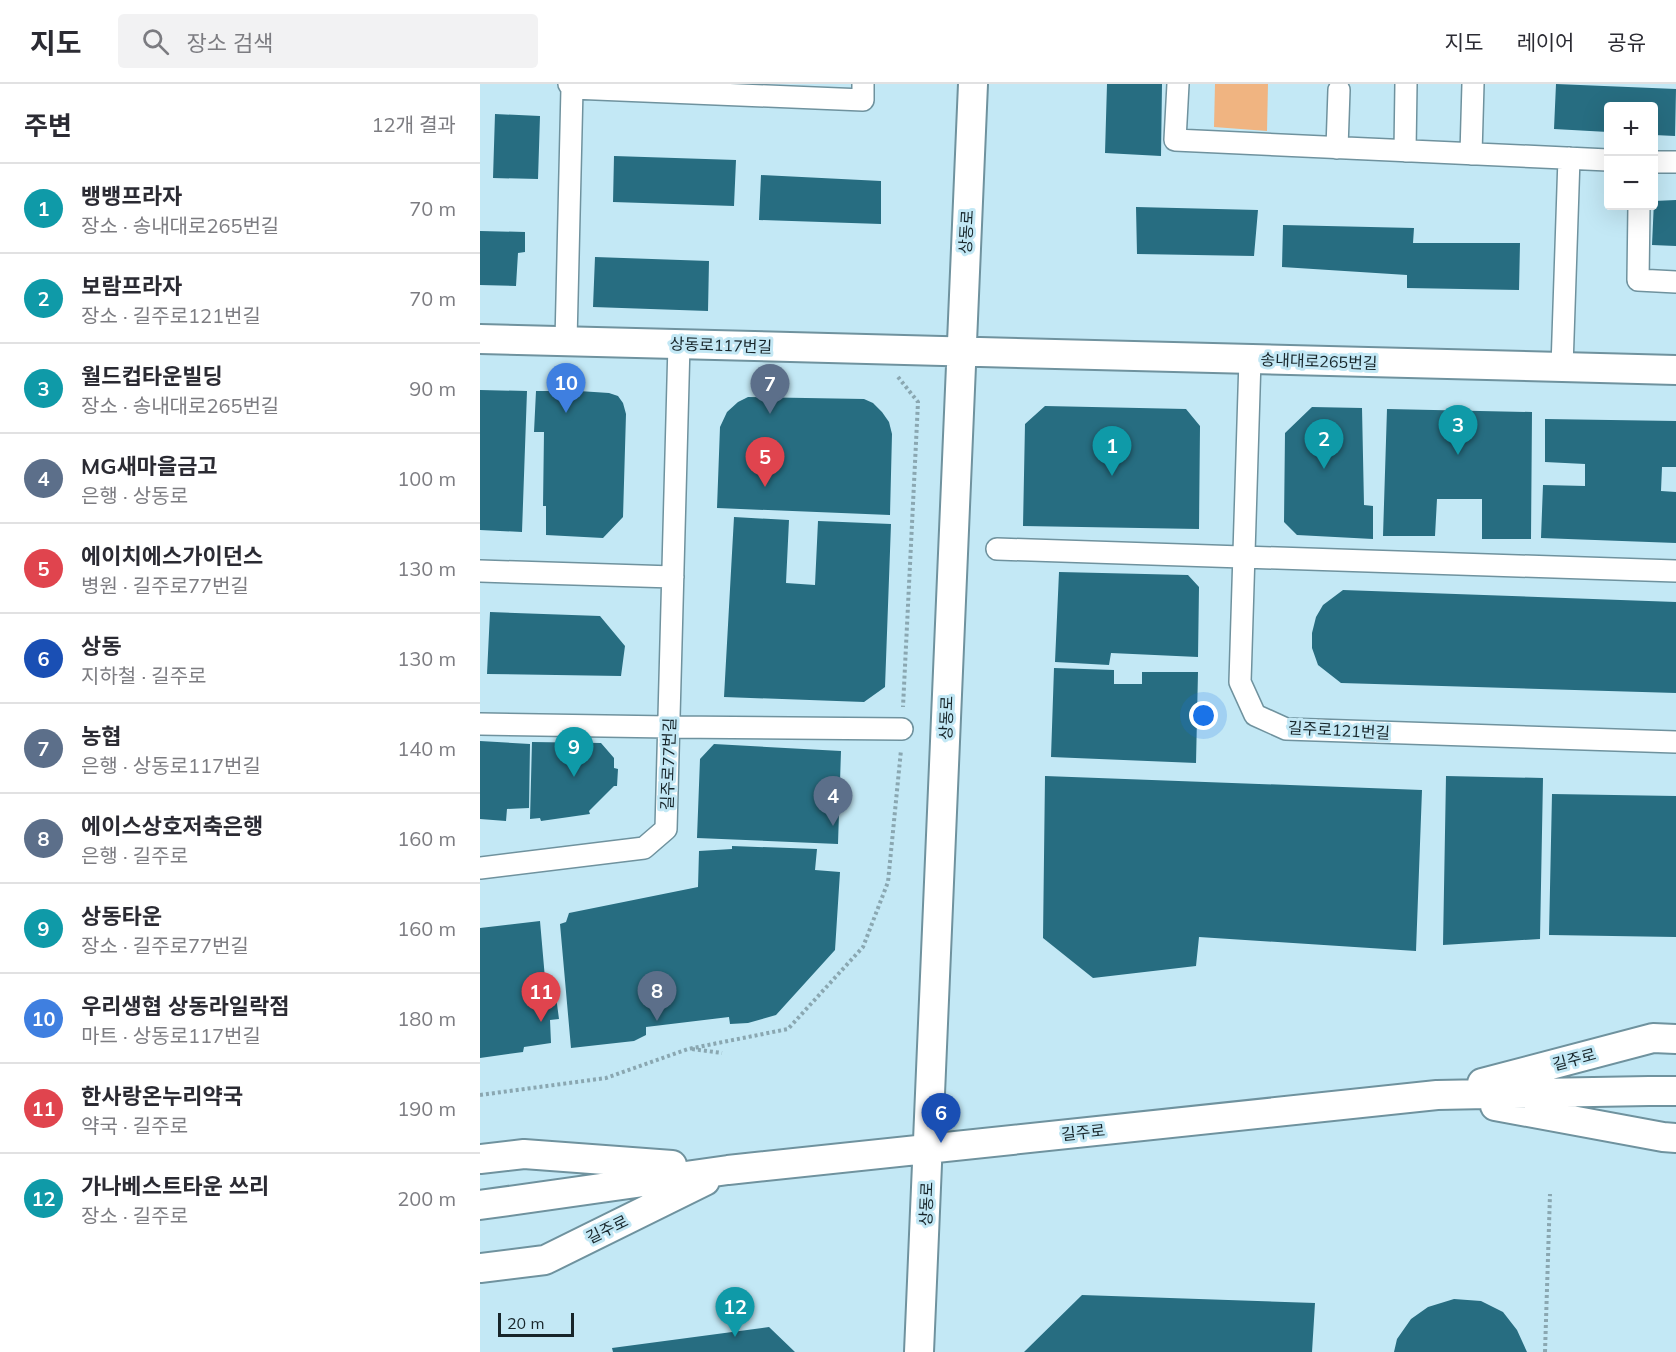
<!DOCTYPE html>
<html lang="ko">
<meta charset="utf-8">
<style>
body{margin:0;font-family:Mulish,"Noto Sans KR",sans-serif;background:#f2f2f3;color:#2b2b33}
.controls{position:absolute;right:18px;top:18px;display:grid;overflow:hidden;border-radius:6px;box-shadow:0 6px 24px #0002}
.controls button{width:54px;height:54px;display:grid;place-items:center;padding:0;border:0;border-bottom:2px solid #e1e1e2;background:#fff;color:#2b2b33;font:30px sans-serif}
.scale{position:absolute;left:18px;bottom:15px;width:76px;box-sizing:border-box;padding-left:6px;border:3px solid #17252a;border-top:0;font-size:16px;line-height:21px;white-space:nowrap;color:#17252a;-webkit-text-stroke:4px #c3e8f5;paint-order:stroke}
.you{position:absolute;left:724px;top:632px;width:21px;height:21px;margin:-15px;border:4px solid #fff;border-radius:50%;background:#1a73e8;box-shadow:0 0 0 9px #1a73e833}
.badge{display:grid;place-items:center;width:39px;height:39px;border-radius:50%;background:#9f6226;color:#fff;font-size:20px;font-weight:700}
.pin{position:absolute;translate:-50% -50px;filter:drop-shadow(0 2px 3px #0008)}
.pin::after{content:'';position:absolute;top:32px;width:21px;height:18px;background:inherit;clip-path:polygon(0 0,100% 0,50% 100%)}
.list{margin:0;padding:0;list-style:none}
h2{display:flex;justify-content:space-between;align-items:center;height:78px;margin:0;padding:0 24px;font-size:26px}
h2 small{font-size:20px;font-weight:400;color:#7c7c81}
.list li{display:grid;grid-template-columns:39px 1fr auto;gap:18px;align-items:center;box-sizing:border-box;height:90px;padding:0 24px;border-top:2px solid #e1e1e2}
.list b{display:block;font-size:22px;white-space:nowrap}
.list p{margin:0;font-size:20px;white-space:nowrap;color:#7c7c81}
.list em{font-size:20px;font-style:normal;color:#7c7c81}
.icon{flex:none;width:33px;height:33px;fill:none;stroke:currentColor;stroke-width:2;stroke-linecap:round;stroke-linejoin:round}
.map{position:relative;flex:none;width:1196px;height:1268px;overflow:hidden}
header{display:flex;align-items:center;gap:36px;box-sizing:border-box;height:84px;padding:0 30px;background:#fff;border-bottom:2px solid #e1e1e2}
header strong{font-size:28px}
nav{display:flex;gap:33px;margin-inline-start:auto;font-size:21px}
.search{width:420px;height:54px;background:#f2f2f3;display:flex;align-items:center;gap:15px;box-sizing:border-box;padding:0 21px;border-radius:6px;color:#7c7c81;font-size:22px}
main{display:flex}
aside{flex:1;background:#fff}
.map>svg:first-child{display:block}
</style>
<header>
<strong>지도</strong>
<div class="search"><svg class="icon" aria-label="search" viewBox="0 0 24 24"><circle cx="10" cy="10" r="6"/><path d="M15 15l6 6"/></svg>장소 검색</div>
<nav><a>지도</a><a>레이어</a><a>공유</a></nav>
</header>
<main>
<aside>
<h2>주변<small>12개 결과</small></h2>
<ul class="list">
<li><span class="badge" style="background:#0f9aa8">1</span><div><b>뱅뱅프라자</b><p>장소 · 송내대로265번길</p></div><em>70 m</em></li>
<li><span class="badge" style="background:#0f9aa8">2</span><div><b>보람프라자</b><p>장소 · 길주로121번길</p></div><em>70 m</em></li>
<li><span class="badge" style="background:#0f9aa8">3</span><div><b>월드컵타운빌딩</b><p>장소 · 송내대로265번길</p></div><em>90 m</em></li>
<li><span class="badge" style="background:#5c6f8a">4</span><div><b>MG새마을금고</b><p>은행 · 상동로</p></div><em>100 m</em></li>
<li><span class="badge" style="background:#e0444e">5</span><div><b>에이치에스가이던스</b><p>병원 · 길주로77번길</p></div><em>130 m</em></li>
<li><span class="badge" style="background:#1a4fb4">6</span><div><b>상동</b><p>지하철 · 길주로</p></div><em>130 m</em></li>
<li><span class="badge" style="background:#5c6f8a">7</span><div><b>농협</b><p>은행 · 상동로117번길</p></div><em>140 m</em></li>
<li><span class="badge" style="background:#5c6f8a">8</span><div><b>에이스상호저축은행</b><p>은행 · 길주로</p></div><em>160 m</em></li>
<li><span class="badge" style="background:#0f9aa8">9</span><div><b>상동타운</b><p>장소 · 길주로77번길</p></div><em>160 m</em></li>
<li><span class="badge" style="background:#3f7fe0">10</span><div><b>우리생협 상동라일락점</b><p>마트 · 상동로117번길</p></div><em>180 m</em></li>
<li><span class="badge" style="background:#e0444e">11</span><div><b>한사랑온누리약국</b><p>약국 · 길주로</p></div><em>190 m</em></li>
<li><span class="badge" style="background:#0f9aa8">12</span><div><b>가나베스트타운 쓰리</b><p>장소 · 길주로</p></div><em>200 m</em></li>
</ul>
</aside>
<div class="map">
<svg width="1196" height="1268" viewBox="0 0 1196 1268">
<rect width="100%" height="100%" fill="#c3e8f5"/>
<!-- green -->
<path fill="#f0b481" d="M735,0h53l-1,47 -53,-4z"/>
<!-- building -->
<path fill="#276d81" d="M627,0h55l-1,72 -56,-3z
M1076,0l120,5 -1,47 -21,-1v-29h-46v26l-54,-3z
M15,30l45,2 -2,63 -45,-1z
M134,72l122,4 -2,46 -121,-4z
M281,91l120,6v43l-122,-4z
M1196,116v46l-24,-1 2,-44z
M656,123l122,3 -4,46 -117,-2z
M803,141l131,3 -1,15h107l-1,47 -112,-2v-13l-125,-8z
M0,147l45,1v20l-7,1 -2,33 -36,-1z
M115,173l114,4 -1,50 -115,-4z
M0,306l47,1 -5,141 -42,-2z
M56,307h43l30,2 9,3 5,7 3,11 -3,103 -20,21 -57,-3v-29h-3l1,-74h-10z
M268,313l116,2 9,4 9,9 7,10 3,12 -2,81 -173,-7 3,-81 7,-15 11,-10z
M565,322l141,3 14,17 -1,103 -176,-3 2,-102z
M832,323l50,1 2,97 9,1v33l-76,-4 -13,-13 1,-89z
M907,325l145,3 -1,127h-49v-40h-45l-2,37h-52z
M1065,335l131,2v46h-14l-1,24 15,1v51l-135,-5 2,-53 42,1v-22l-40,-2z
M254,433l55,3 -3,63 29,2 3,-64 73,3 -6,163 -21,15 -140,-5z
M579,488l129,3 11,12 -1,70 -87,-4 -2,12 -54,-3z
M863,506l333,12v91l-335,-10 -23,-18 -6,-17v-15l4,-16 7,-12z
M10,528l110,4 25,30 -4,30 -134,-2z
M574,584l60,2v14h28v-12h56l-2,91 -145,-6z
M0,657l50,3 -1,64 -22,1 -1,12 -26,-2z
M52,658l69,1 13,15v10l4,1 -1,17h-3l-25,25 1,3 -49,7 -1,-3 -10,1z
M234,660l127,7 -3,93 -141,-6 3,-79z
M565,692l377,14 -6,161 -217,-14 -3,29 -103,12 -50,-40z
M966,692l97,2 -3,161 -97,6z
M1072,710l124,2v141l-127,-2z
M252,762l85,3 -2,21 25,2 -5,78 -59,65 -28,8 -18,1 -1,-7 -83,10v8l-12,6 -63,7 -11,-124 6,-2 3,-9 129,-26 1,-36 33,-2z
M60,837l6,69 9,-1 4,30 -9,1 1,23 -27,4 -1,5 -43,6v-130z
M602,1211l233,8 -3,49h-288z
M974,1215l27,2 22,11 14,18 10,22h-133l3,-13 14,-20 17,-12z
M289,1243l26,25h-182l-1,-4z"/>
<g fill="none" stroke-linecap="round" stroke-linejoin="round">
<defs>
<path id="street" d="M698,0l-3,56 433,20
M92,4l291,12v-16
M857,64l2,-58
M925,67l1,-67
M991,70l2,-70
M1174,78h22
M1159,122l-1,74 38,2
M86,257l6,-253 -3,-4
M770,275l-10,323 15,33 31,14 390,13
M1082,283l7,-209
M517,465l679,22
M0,487l193,6
M0,640l189,3 233,2
M0,784l164,-20 22,-19 13,-485"/>
<path id="secondary" d="M0,255l1196,31
M1002,999l171,-45 23,1
M1015,1022l168,31 13,1
M0,1075l44,-5 148,11
M0,1121l248,-35 709,-75 212,-4h27
M0,1184l65,-8 160,-79
M439,1268l54,-1268"/>
</defs>
<!-- street casing -->
<use href="#street" stroke="#6f929e" stroke-width="24"/>
<!-- secondary casing -->
<use href="#secondary" stroke="#6f929e" stroke-width="32"/>
<!-- path -->
<path stroke="#8aa7b1" stroke-width="4" stroke-dasharray="3 3" stroke-linecap="butt" d="M418,293l20,25 -15,305
M212,965l30,4
M0,1011l126,-17 82,-29 100,-20 75,-82 25,-65 13,-132
M1065,1268l5,-158"/>
<!-- street -->
<use href="#street" stroke="#fff" stroke-width="21"/>
<!-- secondary -->
<use href="#secondary" stroke="#fff" stroke-width="28"/>
</g>
<g text-anchor="middle" stroke-width="6" stroke-linejoin="round" paint-order="stroke">
<!-- street labels -->
<g font-size="16" fill="#17252a" stroke="#c3e8f5">
<text transform="translate(486 148) rotate(-87)" y="6">상동로</text>
<text transform="translate(241 261) rotate(2)" y="6">상동로117번길</text>
<text transform="translate(839 277) rotate(2)" y="6">송내대로265번길</text>
<text transform="translate(466 634) rotate(-88)" y="6">상동로</text>
<text transform="translate(859 646) rotate(3)" y="6">길주로121번길</text>
<text transform="translate(188 680) rotate(-88)" y="6">길주로77번길</text>
<text transform="translate(1094 975) rotate(-15)" y="6">길주로</text>
<text transform="translate(603 1048) rotate(-6)" y="6">길주로</text>
<text transform="translate(446 1120) rotate(-88)" y="6">상동로</text>
<text transform="translate(127 1145) rotate(-26)" y="6">길주로</text>
</g>
</g>
</svg>
<div class="controls">
<button>+</button>
<button>−</button>
</div>
<div class="scale">20 m</div>
<div class="you"></div>
<div class="pin badge" style="left:632px;top:392px;background:#0f9aa8">1</div>
<div class="pin badge" style="left:844px;top:385px;background:#0f9aa8">2</div>
<div class="pin badge" style="left:978px;top:371px;background:#0f9aa8">3</div>
<div class="pin badge" style="left:353px;top:742px;background:#5c6f8a">4</div>
<div class="pin badge" style="left:285px;top:403px;background:#e0444e">5</div>
<div class="pin badge" style="left:461px;top:1059px;background:#1a4fb4">6</div>
<div class="pin badge" style="left:290px;top:330px;background:#5c6f8a">7</div>
<div class="pin badge" style="left:177px;top:937px;background:#5c6f8a">8</div>
<div class="pin badge" style="left:94px;top:693px;background:#0f9aa8">9</div>
<div class="pin badge" style="left:86px;top:329px;background:#3f7fe0">10</div>
<div class="pin badge" style="left:61px;top:938px;background:#e0444e">11</div>
<div class="pin badge" style="left:255px;top:1253px;background:#0f9aa8">12</div>
</div>
</main>
